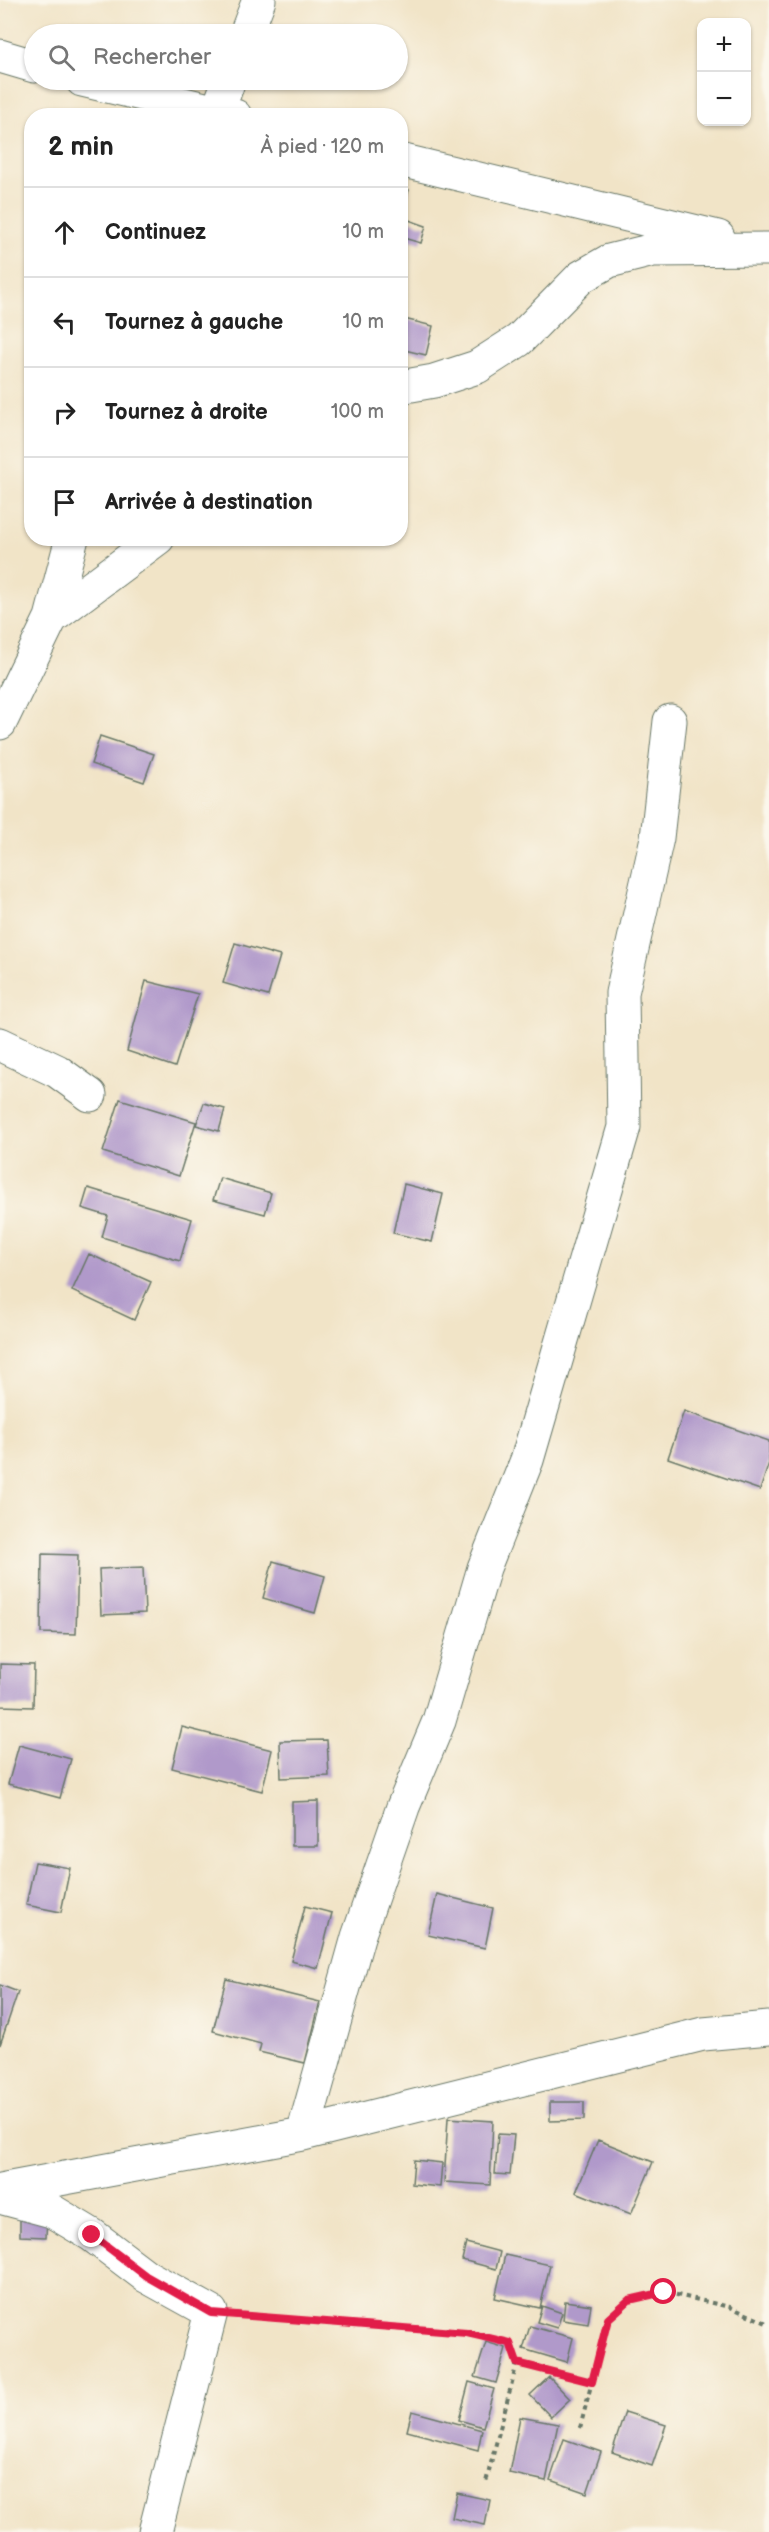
<!DOCTYPE html>
<html lang="fr">
<meta charset="utf-8">
<style>
body{margin:0;font-family:"Balsamiq Sans",sans-serif;background:#f2f2f2;color:#222}
.controls{position:absolute;right:18px;top:18px;display:grid;overflow:hidden;border-radius:12px;box-shadow:0 2px 4px #0004}
.controls button{width:54px;height:54px;display:grid;place-items:center;padding:0;border:0;border-bottom:2px solid #e0e0e0;background:#fff;color:#222;font:30px sans-serif}
.stop{position:absolute;width:18px;height:18px;margin:-14px;border:4px solid #e11d48;border-radius:50%;background:#fff}
.stop.end{background:#e11d48;border-color:#fff;box-shadow:0 2px 6px #0008}
.list{margin:0;padding:0;list-style:none}
h2{display:flex;justify-content:space-between;align-items:center;height:78px;margin:0;padding:0 24px;font-size:26px}
h2 small{font-size:20px;font-weight:400;color:#767676}
.list li{display:grid;grid-template-columns:39px 1fr auto;gap:18px;align-items:center;box-sizing:border-box;height:90px;padding:0 24px;border-top:2px solid #e0e0e0}
.list b{display:block;font-size:22px;white-space:nowrap}
.list em{font-size:20px;font-style:normal;color:#767676}
.icon{flex:none;width:33px;height:33px;fill:none;stroke:currentColor;stroke-width:2;stroke-linecap:round;stroke-linejoin:round}
.map{position:relative;flex:none;width:769px;height:2532px;overflow:hidden}
.search{position:absolute;background:#fff;box-shadow:0 2px 4px #0004;left:24px;top:24px;width:384px;height:66px;display:flex;align-items:center;gap:15px;box-sizing:border-box;padding:0 21px;border-radius:33px;color:#767676;font-size:22px}
.panel{position:absolute;background:#fff;box-shadow:0 2px 4px #0004;left:24px;top:108px;width:384px;height:438px;border-radius:24px}
.map>svg:first-child{display:block}
</style>
<div class="map">
<svg width="769" height="2532" viewBox="0 0 769 2532">
<rect width="100%" height="100%" fill="#fbf7ec"/>
<filter id="ink" filterUnits="userSpaceOnUse"><feTurbulence type="fractalNoise" baseFrequency=".0167" numOctaves="2"/><feDisplacementMap in="SourceGraphic" scale="12" xChannelSelector="R" yChannelSelector="G"/><feConvolveMatrix kernelMatrix="1 2 1 2 8 2 1 2 1" color-interpolation-filters="sRGB"/></filter>
<filter id="wash" filterUnits="userSpaceOnUse"><feTurbulence type="fractalNoise" baseFrequency=".008" numOctaves="4" result="noise"/><feDisplacementMap in="SourceGraphic" scale="24" xChannelSelector="R" yChannelSelector="G"/><feGaussianBlur stdDeviation="1.35" result="paint"/><feColorMatrix in="noise" values="0 0 0 0 0 0 0 0 0 0 0 0 0 0 0 0 0 1.4 0 .05"/><feComposite in="paint" operator="in"/></filter>
<g filter="url(#wash)">
<rect width="100%" height="100%" fill="#f1e4c7"/>
<g id="blocks">
<!-- building -->
<path fill="#b099ca" d="M400,187l9,3 -8,25h-1z
M406,219l20,7 -5,17 -21,-6z
M400,318l33,8 -7,29 -26,-6z
M100,736l54,18 -10,28 -53,-18z
M235,943l45,13 -12,40 -45,-13z
M146,981l52,13 -23,73 -48,-16z
M120,1099l76,23 -17,54 -76,-24z
M204,1103l21,6 -6,22 -23,-6z
M220,1178l51,15 -6,21 -52,-14z
M404,1184l39,10 -11,48 -39,-9z
M88,1188l104,31 -12,42 -78,-24 6,-21 -26,-8z
M89,1254l62,28 -17,38 -62,-29z
M684,1411l85,30v22l-9,27 -92,-32z
M42,1554l36,1 -2,79 -35,-1z
M273,1561l52,15 -10,37 -52,-15z
M143,1567l2,46 -44,2 -2,-46z
M0,1664l34,1 -1,42 -33,-1z
M182,1727l90,23 -10,41 -90,-23z
M327,1740l2,36 -48,2 -1,-37z
M19,1745l52,14 -11,39 -52,-14z
M318,1801v45h-26v-44z
M35,1862l35,6 -9,44 -35,-7z
M437,1894l56,14 -8,40 -57,-13z
M305,1906l27,7 -14,55 -27,-7z
M226,1979l94,23 -15,61 -46,-11 2,-8 -48,-13z
M0,1985l18,7 -18,53z
M550,2102h34v18l-34,1z
M448,2118l45,3 -3,64 -46,-3z
M498,2134l16,1 -4,40 -15,-1z
M598,2140l55,22 -22,52 -55,-22z
M414,2160l28,3 -2,24 -28,-3z
M20,2215l27,1 -1,21 -26,-1z
M466,2243l34,9 -4,17 -34,-9z
M505,2255l45,10 -10,43 -45,-10z
M565,2301l26,4 -3,19 -25,-4z
M542,2306l20,7 -5,15 -20,-6z
M530,2326l43,12 -6,24 -44,-13z
M486,2342l20,6 -10,35 -21,-6z
M549,2377l21,22 -19,18 -21,-22z
M469,2382l25,7 -11,38 -24,-7z
M412,2411l70,19 -4,20 -71,-19z
M625,2412l41,13 -14,41 -40,-14z
M520,2417l38,7 -12,57 -37,-8z
M564,2439l37,13 -14,41 -37,-13z
M457,2493l33,7 -5,25 -33,-7z"/>
</g>
</g>
<g filter="url(#ink)">
<use href="#blocks" fill-opacity="0" stroke="#687767" stroke-width="1.5"/>
<g fill="none" stroke-linecap="round" stroke-linejoin="round">
<defs>
<path id="street" d="M246,34l13,-34
M0,56l34,10
M82,80l153,36
M216,116l13,-36
M400,160l318,77
M400,387l34,-6 43,-14 42,-27 62,-63 28,-16 44,-11 116,-1
M51,618l107,-80
M0,723l51,-105 21,-80
M0,1044l57,27 33,24
M303,2134l55,-197 45,-130 36,-86 45,-153 43,-108 97,-333 -2,-134 35,-155 13,-117
M0,2190l303,-56 400,-100 66,-6
M0,2197l52,14 40,24 54,41 65,36 -56,220"/>
</defs>
<!-- street casing -->
<use href="#street" stroke="#687767" stroke-width="35"/>
<!-- path -->
<path stroke="#687767" stroke-width="4" stroke-dasharray="4.5 4.5" stroke-linecap="butt" d="M245,2316l222,17 43,10 7,20 -31,119
M517,2363l75,19
M580,2428l28,-109 21,-19 35,-8 66,15 39,17"/>
<!-- street -->
<use href="#street" stroke="#fff" stroke-width="33"/>
</g>
</g>
<g fill="none" stroke-linecap="round" stroke-linejoin="round" filter="url(#ink)">
<!-- route -->
<path stroke="#e11d48" stroke-width="8" d="M92,2235l54,41 65,37 256,20 43,10 7,20 75,19 16,-63 21,-19 35,-8"/>
</g>
</svg>
<div class="controls">
<button>+</button>
<button>−</button>
</div>
<div class="stop" style="left:664px;top:2292px"></div>
<div class="stop end" style="left:92px;top:2235px"></div>
<div class="search"><svg class="icon" aria-label="search" viewBox="0 0 24 24"><circle cx="10" cy="10" r="6"/><path d="M15 15l6 6"/></svg>Rechercher</div>
<section class="panel">
<h2>2 min<small>À pied · 120 m</small></h2>
<ul class="list">
<li><svg class="icon" aria-label="ahead" viewBox="0 0 24 24"><path d="M12 20V5M6 11l6-6 6 6"/></svg><div><b>Continuez</b></div><em>10 m</em></li>
<li><svg class="icon" aria-label="left" viewBox="0 0 24 24"><path d="M17 20v-9H6M10 6l-5 5 5 5"/></svg><div><b>Tournez à gauche</b></div><em>10 m</em></li>
<li><svg class="icon" aria-label="right" viewBox="0 0 24 24"><path d="M7 20v-9h11M14 6l5 5-5 5"/></svg><div><b>Tournez à droite</b></div><em>100 m</em></li>
<li><svg class="icon" aria-label="arrive" viewBox="0 0 24 24"><path d="M6 21V4h12l-3 4 3 4H6"/></svg><div><b>Arrivée à destination</b></div></li>
</ul>
</section>
</div>
